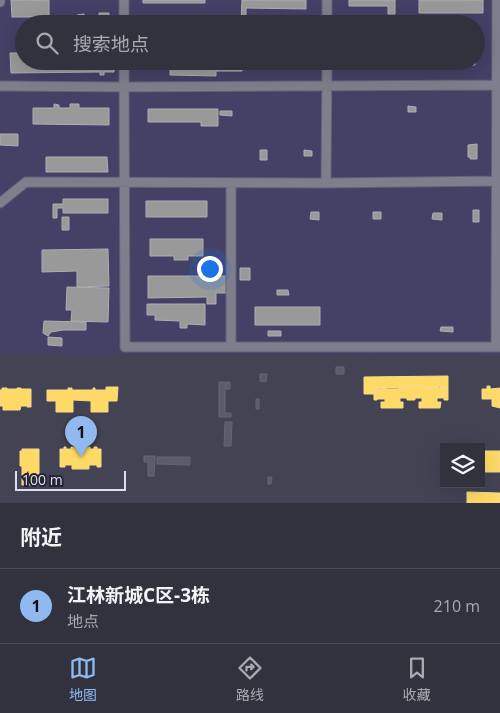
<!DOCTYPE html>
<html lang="zh">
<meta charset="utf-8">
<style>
body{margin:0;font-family:"Open Sans","Noto Sans SC",sans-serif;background:#3d3e4a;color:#f1f3f6}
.controls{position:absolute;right:15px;bottom:15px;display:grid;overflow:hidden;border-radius:0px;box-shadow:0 5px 20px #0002}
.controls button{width:45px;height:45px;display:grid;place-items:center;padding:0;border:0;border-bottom:1px solid #4d4d59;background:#32323f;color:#f1f3f6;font:25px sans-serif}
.scale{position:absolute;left:15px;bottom:12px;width:111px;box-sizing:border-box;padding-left:5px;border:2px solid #dedef3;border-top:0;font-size:14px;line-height:18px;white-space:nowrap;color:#dedef3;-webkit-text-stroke:4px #252434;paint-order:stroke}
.you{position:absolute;left:209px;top:268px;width:18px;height:18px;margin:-12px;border:4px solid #fff;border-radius:50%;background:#1a73e8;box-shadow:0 0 0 8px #1a73e833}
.badge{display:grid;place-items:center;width:32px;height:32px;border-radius:50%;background:#90b9f0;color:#111;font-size:16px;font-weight:700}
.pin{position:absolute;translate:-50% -41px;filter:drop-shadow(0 1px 2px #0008)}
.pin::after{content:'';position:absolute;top:26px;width:18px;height:15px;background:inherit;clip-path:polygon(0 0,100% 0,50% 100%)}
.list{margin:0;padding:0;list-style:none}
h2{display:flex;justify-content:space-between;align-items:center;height:65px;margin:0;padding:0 20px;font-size:21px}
h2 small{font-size:16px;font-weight:400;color:#a8aab0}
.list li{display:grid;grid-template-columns:32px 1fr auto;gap:15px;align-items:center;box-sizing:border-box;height:75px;padding:0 20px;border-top:1px solid #4d4d59}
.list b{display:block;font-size:19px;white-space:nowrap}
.list p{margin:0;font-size:16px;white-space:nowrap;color:#a8aab0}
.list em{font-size:16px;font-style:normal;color:#a8aab0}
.icon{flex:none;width:28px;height:28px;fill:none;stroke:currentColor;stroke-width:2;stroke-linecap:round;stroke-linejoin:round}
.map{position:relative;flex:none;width:500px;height:503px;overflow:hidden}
.search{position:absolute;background:#32323f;box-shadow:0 5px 20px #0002;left:15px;right:15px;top:15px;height:55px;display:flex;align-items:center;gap:12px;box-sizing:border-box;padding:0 18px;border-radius:28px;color:#a8aab0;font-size:19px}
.sheet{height:140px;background:#32323f}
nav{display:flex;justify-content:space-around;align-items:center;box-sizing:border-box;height:70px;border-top:1px solid #4d4d59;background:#32323f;font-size:14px;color:#a8aab0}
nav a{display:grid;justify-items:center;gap:2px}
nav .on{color:#90b9f0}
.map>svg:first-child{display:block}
</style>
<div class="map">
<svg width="500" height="503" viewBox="0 0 500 503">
<rect width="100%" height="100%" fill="#434354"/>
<!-- built -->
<path fill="#444066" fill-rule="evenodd" d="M0,0h500v355l-500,-1zM24,24h452v37h-452z"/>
<!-- homes -->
<path fill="#ffd966" stroke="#f5da90" d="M448,376v12h-8v-2h-4v2h-13v-2h-24v2h-13v-2h-4v2h-8v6h-10v-17z
M382,386h4v3h13v-3h24v2h13v-2h3v2h9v12h-4v-2h-7v4h4l-1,6h-21v-6h3v-4h-7v2h-8v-2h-7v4h3v6h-22v-6h4v-3h-8v1h-3v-12l8,1z
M487,386h3v3l10,-1v20l-8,-2v-7h-10v-10h5z
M106,387h12l-1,14h-9v11h-17v-11l-18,-1v12h-17v-11h-9v-11h21v-2h4v2h21v-2h2v2h11z
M2,388h5v1h10v-1h4v1h10v18h-4v-1h-6l-1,4h-17v-4h-3v-16h2z
M64,447h2v2h5v-2h19v2h4v-2h3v2h4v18h-4v-2h-8v4h-17v-4h-7v2h-5v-18h4z
M22,449h17v36h-17v-19h-2v-15h2z
M481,451h19v21h-19z
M467,492l33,1v10h-33z"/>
<!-- industry -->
<path fill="#999" stroke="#aeaeb4" d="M11,0h38v17h-37z
M143,0h62v3h-62z
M242,0h64v9l-60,-1v16h-5z
M349,0h46v14h-7v-8h-39z
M419,0h64v13h-64z
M99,13h10v10l-10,-1z
M84,14v10h-7v-9z
M10,53h14v8h90v11h-10v3h-4v-3l-89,1z
M148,61h159l-1,7h-40v-3h-24v6h-26v5l-46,-1v-6h-23z
M410,61h65v4h-65z
M54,104l5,1v3h11v-4h9v4h30v17l-76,-1v-16h21z
M408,106l8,1v5h-8z
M148,109h70v17h-17v-4h-53z
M220,111h12v5l-12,-1z
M0,134h18v12l-18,-1z
M477,144v15h-7v-2h-2v-12z
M260,150h7v10h-7z
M304,150l8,1v5h-8z
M46,157h61l1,15h-62z
M63,199h45v14h-45v-5h-6v10h-4v-14h10z
M146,201h61v16h-61z
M473,210h6v12h-6z
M311,212h8v8l-9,-1z
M373,212h8v7h-8z
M433,213h9v7l-10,-1z
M62,217h7v13h-7z
M150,239h53v17h-15v4h-14v-4h-24z
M108,249l1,37 -32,1v-16l-35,1v-22z
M240,268h10v12h-10z
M148,276h79v17h-11v11h-9v-7l-59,1z
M67,287l42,1 -1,34 -37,-1 1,-11h-6z
M277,290h11l1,5h-12z
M147,304h58v21l-18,-1v4h-7v-7l-25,-1v-5h-8z
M255,307h65v18h-65z
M44,321l42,1v8h-23l-12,2 -3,4 -5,-3z
M441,327h12v5l-13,-1z
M268,331h13v5h-13z
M48,337l14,1v8l-14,-1z"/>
<!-- building -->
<path fill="#5a5c6a" stroke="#646675" d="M336,367h8v7h-8z
M260,374h7l-1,8 -6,-1z
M219,382h6v31h6v4h-12z
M226,382h4v7h-4z
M256,399h3v10h-3z
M225,422h7l-1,24h-7z
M144,456h11l-1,20h-6v-14h-4z
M157,457h33v8l-33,-1z
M268,477h4l-1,7h-3z"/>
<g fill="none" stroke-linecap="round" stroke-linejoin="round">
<defs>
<path id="minor" d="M327,0v24
M0,2v-2
M124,24v-24
M124,61l1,286h375
M0,86l124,1 376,-2
M326,183l1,-122
M0,203l26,-21 300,1 174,-2
M231,347v-164
M496,347l1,-347"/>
</defs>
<!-- minor casing -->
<use href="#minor" stroke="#626272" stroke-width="11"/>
<!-- minor -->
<use href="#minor" stroke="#7e7e8c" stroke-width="9"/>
</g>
</svg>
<div class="controls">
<button><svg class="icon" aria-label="layers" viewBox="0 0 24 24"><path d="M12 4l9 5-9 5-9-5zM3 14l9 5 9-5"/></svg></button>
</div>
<div class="scale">100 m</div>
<div class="you"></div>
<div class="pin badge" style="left:81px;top:457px">1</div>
<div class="search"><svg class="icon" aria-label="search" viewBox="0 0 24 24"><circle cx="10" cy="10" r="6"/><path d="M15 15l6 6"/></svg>搜索地点</div>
</div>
<section class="sheet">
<h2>附近<small></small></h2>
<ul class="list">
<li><span class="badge">1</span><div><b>江林新城C区-3栋</b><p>地点</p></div><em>210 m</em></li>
</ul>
</section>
<nav>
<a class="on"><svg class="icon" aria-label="map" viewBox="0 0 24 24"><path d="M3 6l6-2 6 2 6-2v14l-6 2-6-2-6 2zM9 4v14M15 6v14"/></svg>地图</a>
<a><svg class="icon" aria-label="directions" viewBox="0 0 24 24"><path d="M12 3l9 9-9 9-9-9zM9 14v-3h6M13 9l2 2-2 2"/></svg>路线</a>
<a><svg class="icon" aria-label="saved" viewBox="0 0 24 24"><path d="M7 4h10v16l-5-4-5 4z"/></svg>收藏</a>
</nav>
